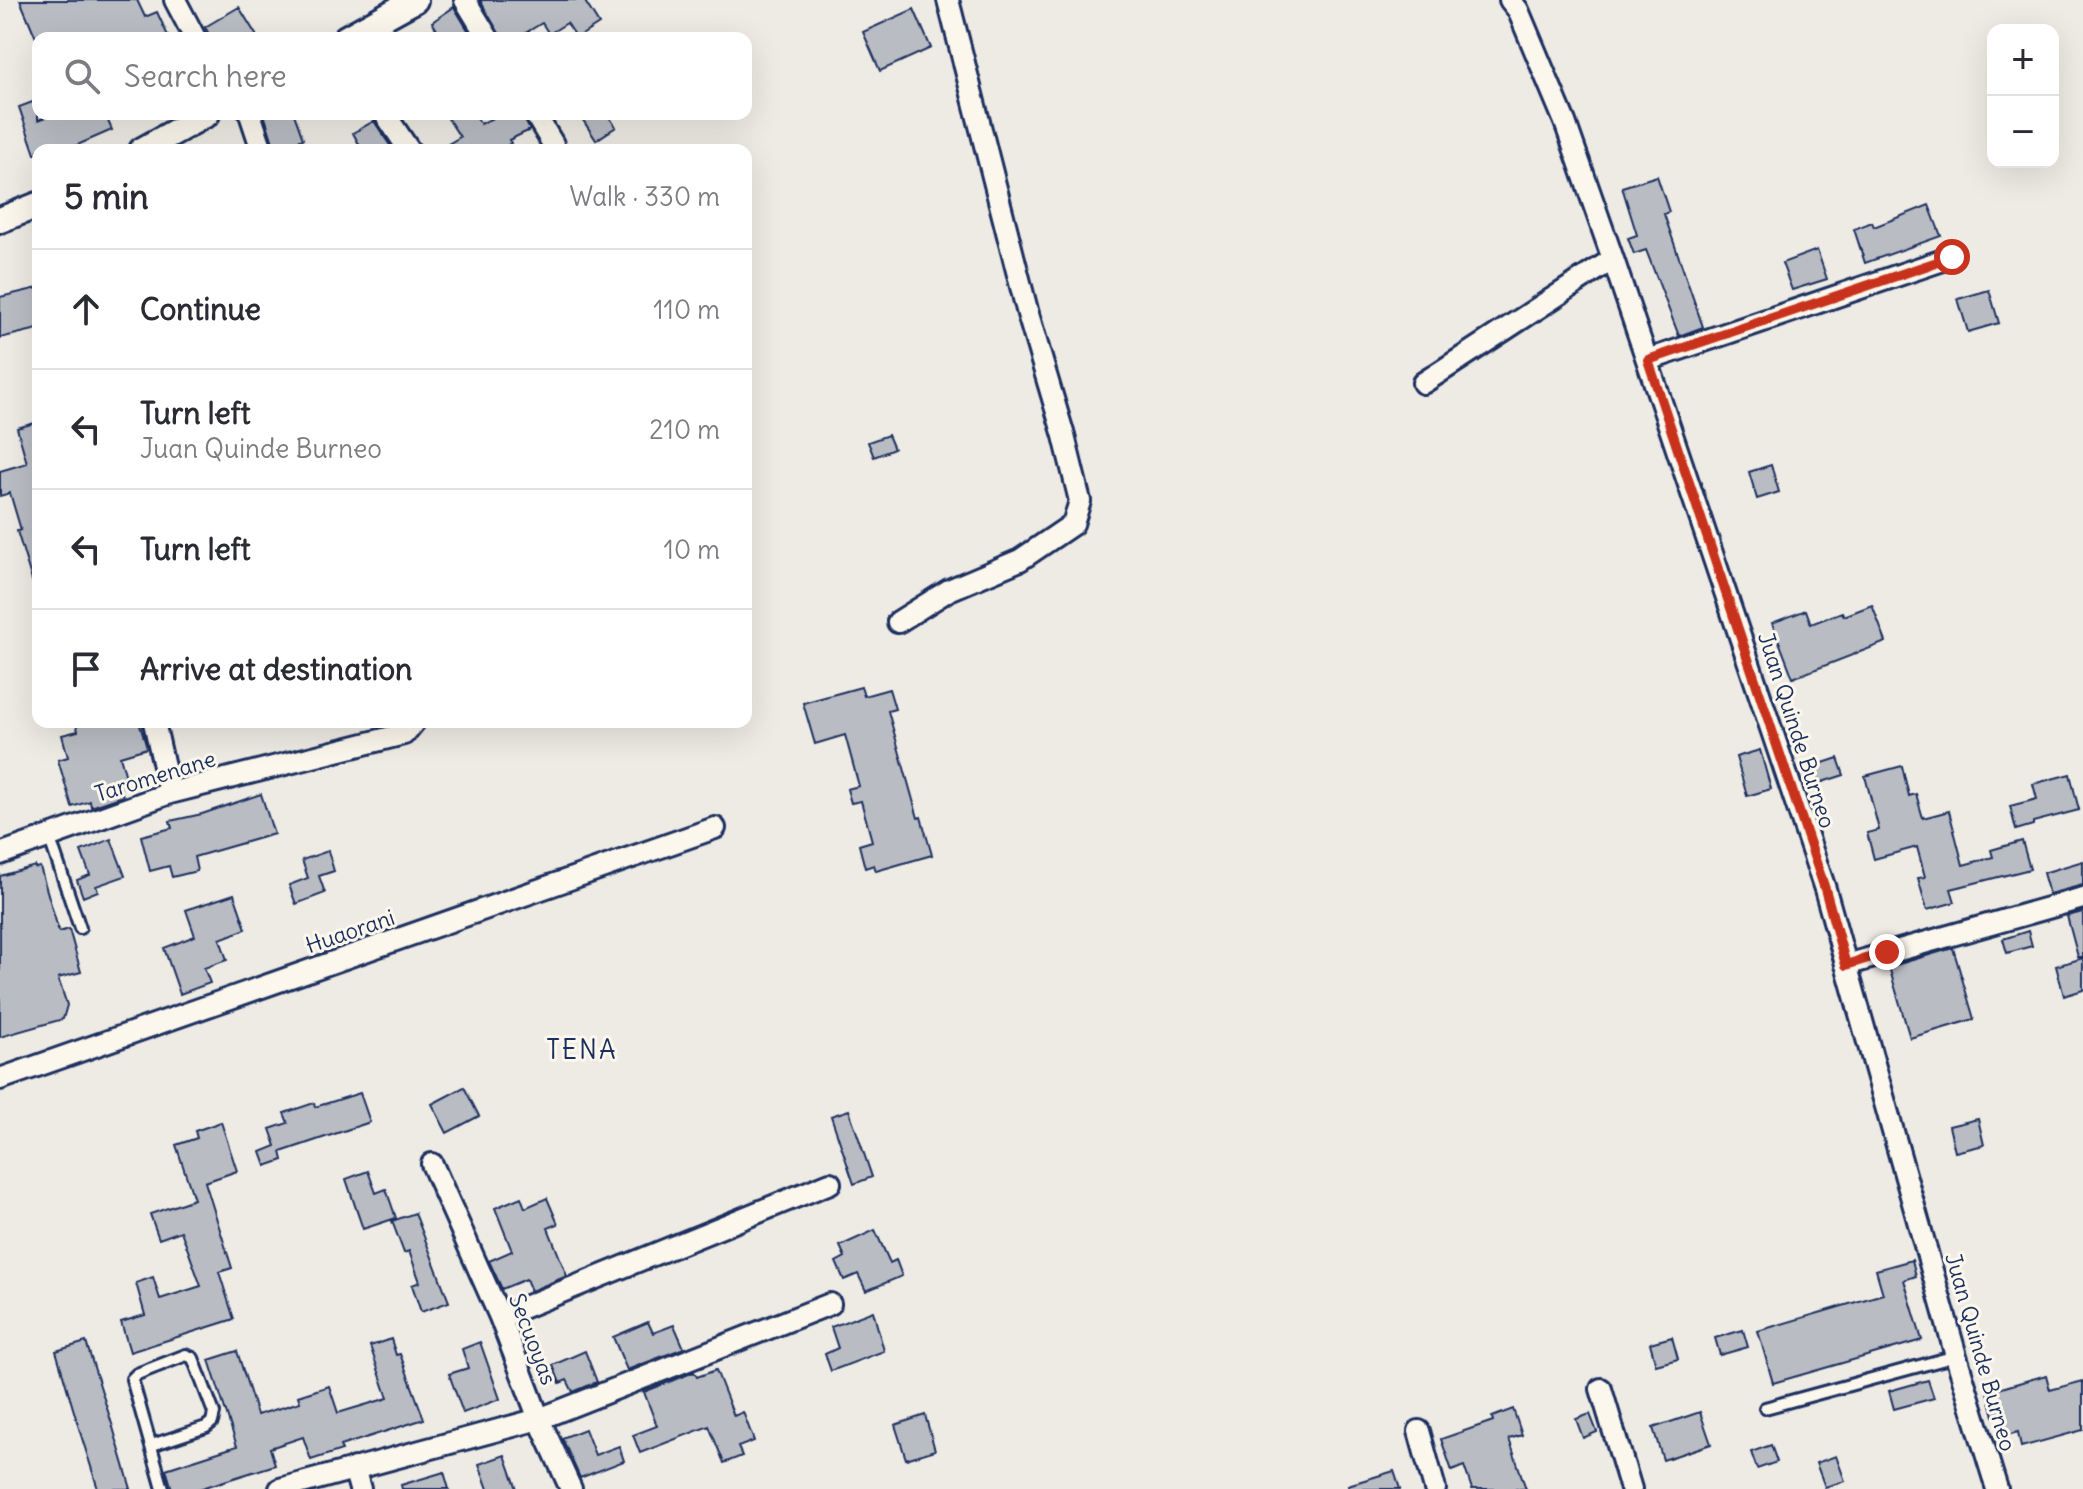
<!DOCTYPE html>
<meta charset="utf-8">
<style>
body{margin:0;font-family:Delius,sans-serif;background:#f2f2f3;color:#2b2b33}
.controls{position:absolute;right:24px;top:24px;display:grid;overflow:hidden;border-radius:16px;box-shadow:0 8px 32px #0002}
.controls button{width:72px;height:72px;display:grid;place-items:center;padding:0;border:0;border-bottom:2px solid #e1e1e2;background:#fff;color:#2b2b33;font:40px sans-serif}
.stop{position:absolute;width:24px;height:24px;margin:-18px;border:6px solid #c8321e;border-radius:50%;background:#fff}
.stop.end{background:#c8321e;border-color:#fff;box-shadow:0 2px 8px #0008}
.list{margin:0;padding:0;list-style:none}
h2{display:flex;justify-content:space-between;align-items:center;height:104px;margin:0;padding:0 32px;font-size:34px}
h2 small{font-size:26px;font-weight:400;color:#7c7c81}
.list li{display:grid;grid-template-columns:52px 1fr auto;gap:24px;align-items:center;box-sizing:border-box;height:120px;padding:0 32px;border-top:2px solid #e1e1e2}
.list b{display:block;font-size:30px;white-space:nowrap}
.list p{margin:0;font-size:26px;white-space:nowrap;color:#7c7c81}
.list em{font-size:26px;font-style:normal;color:#7c7c81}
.icon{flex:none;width:44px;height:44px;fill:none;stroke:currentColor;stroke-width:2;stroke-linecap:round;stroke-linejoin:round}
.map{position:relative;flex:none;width:2083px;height:1489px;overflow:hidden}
.search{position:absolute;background:#fff;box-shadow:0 8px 32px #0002;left:32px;top:32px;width:720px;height:88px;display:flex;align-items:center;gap:20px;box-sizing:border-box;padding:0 28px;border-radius:16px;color:#7c7c81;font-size:30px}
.panel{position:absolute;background:#fff;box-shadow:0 8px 32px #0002;left:32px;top:144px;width:720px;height:584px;border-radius:16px}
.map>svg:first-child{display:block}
</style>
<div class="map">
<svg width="2083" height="1489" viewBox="0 0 2083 1489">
<rect width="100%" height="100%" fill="#eeebe4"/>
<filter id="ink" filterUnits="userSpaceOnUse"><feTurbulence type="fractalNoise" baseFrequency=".0125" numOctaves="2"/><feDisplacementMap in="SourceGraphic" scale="16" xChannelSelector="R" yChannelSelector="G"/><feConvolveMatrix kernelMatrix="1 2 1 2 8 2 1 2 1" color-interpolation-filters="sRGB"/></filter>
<g filter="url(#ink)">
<!-- building -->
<path fill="#b9bcc3" stroke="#1b2f5e" stroke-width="2" d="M20,0h117l8,17 12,-5 12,26h-133z
M480,0h104l15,24 -22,14 -10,-15 -18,11 -7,-11 -25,15h-16z
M239,7l19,31h-47l-6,-11z
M454,7l17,28 -5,3h-24l-10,-16z
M914,9l17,39 -51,23 -17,-39z
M38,100v20l17,-6h50l7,16 -46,20h-28v4h-3l-16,-47z
M264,114h30l9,25 -28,10z
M445,114h29l7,10 19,-10h22l8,16 -21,10 2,3 -11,7h-62l22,-13z
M579,114h28l9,13 -20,13z
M374,121l19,29h-31l-9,-17z
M1657,176l12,36 -5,2 39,113 -24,9 -33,-86 -12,4 -6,-16 9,-3 -15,-48z
M1929,205l12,31 -76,27 -11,-34 18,-7 2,5z
M1817,250l10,29 -35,11 -10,-27z
M38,288v41l-38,9v-41z
M1989,290l10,33 -31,9 -10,-33z
M38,422v165h-4l-17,-56 4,-1 -11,-37 -10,3v-25l27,-8 -10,-35z
M888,435l6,14 -20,8 -6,-15z
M1771,465l8,27 -22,7 -8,-27z
M1872,605l14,37 -93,36 -21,-55 34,-13 5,14 31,-12 2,4z
M861,687l3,9 25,-7 6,20 -7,2 30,107 3,-1 11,38 -56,16 -2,-6 -9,3 -6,-23 13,-4 -11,-40 -10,2 -4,-14 12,-3 -14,-51 -30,9 -12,-41z
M76,722h63l8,26 -27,8 7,25 -8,3 4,12 -32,11 -1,-6 -18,6 -14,-47 10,-3 -6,-22 16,-4z
M1760,750l11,39 -24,7 -11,-39z
M1838,758l6,17 -25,8 -5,-17z
M1902,766l7,30 7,-2 7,24 26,-7 14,54 30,-8 -2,-7 31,-9 8,28 -79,20 4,13 -28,8 -9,-32 7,-1 -8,-30 -43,12 -7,-26 12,-3 -14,-54z
M2070,774l9,36 -46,12v3l-17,5 -6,-24 27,-7 -4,-15z
M261,794l13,40 -80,23 3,14 -25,6 -3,-11 -19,5 -9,-35 31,-8 -2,-7 32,-7z
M111,839l14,37 -29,10 2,5 -15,6 -6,-17 13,-5 -9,-24z
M328,851l6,20 -15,5 6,17 -29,11 -7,-19 19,-7 -6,-18z
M2083,861v24l-34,9 -6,-21z
M35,866v2l5,-1 19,65 10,-3 12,43 -23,6 9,27 -4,14 -63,18v-161z
M234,894l12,35 -26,10 7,21 -23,8 6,15 -30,11 -16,-46 31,-12 -9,-26z
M2083,912v45h-5l-11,-41z
M2028,931l4,15 -25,7 -4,-14z
M1953,948l21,71 -64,19 -21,-71z
M2083,958v32l-19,6 -8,-30z
M464,1087l15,29 -32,17 -15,-29z
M360,1093l10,29 -89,30 2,8 -17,6 -5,-14 15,-6 -6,-17 18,-6 -4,-10 30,-10 1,4z
M849,1110l23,67 -18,7 -23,-68z
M1978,1119l6,26 -29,7 -6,-26z
M221,1122l16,49 -32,11 27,86 -13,4 15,47 -104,33 -9,-30 24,-7 -9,-32 17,-6 7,22 41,-13 -20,-55 -22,8 -9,-25 44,-15 -18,-54 21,-7 -2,-7z
M368,1171l8,22 10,-4 10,29 -33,11 -17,-50z
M521,1197l4,11 22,-10 11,26 -10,4 19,48 -36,15 -5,-12 -24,10 -13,-28 23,-10 -17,-43z
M415,1213l34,89 -28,10 -9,-27 8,-3 -11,-31 -5,2 -12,-32z
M875,1230l15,33 6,-3 6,16 -36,15 -8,-17 -14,6 -8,-18 9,-5 -5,-11z
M1912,1260l4,16 -12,4 18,60 -149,43 -15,-52 125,-37 -7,-24z
M873,1311l11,40 -53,20 -6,-17 13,-6 -7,-21z
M648,1322l5,11 21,-8 10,23 -57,22 -14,-33z
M1743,1330l5,17 -28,8 -5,-17z
M1672,1337l6,22 -22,6 -6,-22z
M391,1339l5,16 4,-1 24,65 -84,27 2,4 -31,10 -8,-23 -33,11 5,17 -76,24h-27l-6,-20 71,-23 -28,-86 28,-9 20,64 43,-13 -2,-6 31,-10 9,27 50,-15 -18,-52z
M86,1342l26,82 19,65h-33l-17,-54 -25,-84z
M480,1342l20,57 -37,14 -14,-39 19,-6 -6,-19z
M585,1351l12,31 -24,10 -6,-12 -7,3 -7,-18z
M716,1370l18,46 9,-4 11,29 -16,6 4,9 -18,7 -15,-37 -69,27 -7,-18 24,-9 -13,-34 50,-20 3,5z
M2046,1375l4,15 33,-9v49l-62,17 -3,-15 -14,4 -5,-21 -5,1 -6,-24z
M1928,1380l6,18 -40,11 -5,-18z
M1513,1409l9,26 -13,4 17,50h-54l-8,-23 -12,5 -11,-32 52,-18 -1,-4z
M1700,1412l11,32 -48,16 -10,-32z
M1590,1414l7,18 -14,6 -7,-19z
M925,1415l10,35 -29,9 -11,-34z
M585,1429l10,26 24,-9 5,15 -44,17 -18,-40z
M1771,1445l6,17 -20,7 -6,-17z
M505,1455l12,34h-29l-9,-25z
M1836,1456l9,25 -20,6 -9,-24z
M1394,1471l6,18h-51l-1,-4z
M444,1472l5,17h-47l-1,-4z"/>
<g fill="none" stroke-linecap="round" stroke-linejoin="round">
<defs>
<path id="service" d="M49,836l31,92
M1765,1408l191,-52
M152,1445l54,-18 6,-5 2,-9 -21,-55 -7,-3 -49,19 -5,5 31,110"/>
<path id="minor" d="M175,0l20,38
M465,0l23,38
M1510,0l8,10 47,112 48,137 212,630 131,467 41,133
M250,114l12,36
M385,114l24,36
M535,114l18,30
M1648,360l304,-103
M1423,383l190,-124
M898,622l51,-32 71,-30 53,-36 7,-23 -16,-65 -36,-122 -80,-314
M154,722l16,71
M0,854l170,-61 234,-59 10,-12
M1846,965l237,-67
M0,1079l715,-251
M500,1317l330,-134
M1601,1389l30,100
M1419,1431l16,58
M354,1468l6,21
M280,1489l259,-70 -39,-102 -68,-153
M571,1489l-32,-70 291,-115"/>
<path id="tertiary" d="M346,38l69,-38
M142,150l65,-36
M0,220l38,-15"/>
</defs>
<!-- service casing -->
<use href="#service" stroke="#1b2f5e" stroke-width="16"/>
<!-- minor casing -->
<use href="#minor" stroke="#1b2f5e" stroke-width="26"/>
<!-- tertiary casing -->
<use href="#tertiary" stroke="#1b2f5e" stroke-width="30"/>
<!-- service -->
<use href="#service" stroke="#fbf7ec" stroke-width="10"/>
<!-- minor -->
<use href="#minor" stroke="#fbf7ec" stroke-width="20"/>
<!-- tertiary -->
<use href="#tertiary" stroke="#fbf7ec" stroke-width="24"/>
</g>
</g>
<g fill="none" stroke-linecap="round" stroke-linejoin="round" filter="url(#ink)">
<!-- route -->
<path stroke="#c8321e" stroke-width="10" d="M1887,952l-41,13 -21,-76 -177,-529 304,-103"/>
</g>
<g text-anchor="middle" stroke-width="6" stroke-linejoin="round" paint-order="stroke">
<!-- street labels -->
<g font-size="22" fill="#1b2f5e" stroke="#fbf7ec">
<text transform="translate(1797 730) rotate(72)" y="8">Juan Quinde Burneo</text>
<text transform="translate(155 776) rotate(-17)" y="8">Taromenane</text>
<text transform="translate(350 931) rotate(-19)" y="8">Huaorani</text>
<text transform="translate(533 1339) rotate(69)" y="8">Secuoyas</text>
<text transform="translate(1981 1352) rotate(74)" y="8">Juan Quinde Burneo</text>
</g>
<!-- quarter labels -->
<g font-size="26" letter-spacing="2" fill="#1b2f5e" stroke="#fbf7ec">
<text x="582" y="1059">TENA</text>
</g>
</g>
</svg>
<div class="controls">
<button>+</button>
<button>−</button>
</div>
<div class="stop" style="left:1952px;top:257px"></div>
<div class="stop end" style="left:1887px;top:952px"></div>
<div class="search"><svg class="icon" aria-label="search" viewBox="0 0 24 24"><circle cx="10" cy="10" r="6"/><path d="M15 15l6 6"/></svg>Search here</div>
<section class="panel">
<h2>5 min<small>Walk · 330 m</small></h2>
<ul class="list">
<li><svg class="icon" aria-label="ahead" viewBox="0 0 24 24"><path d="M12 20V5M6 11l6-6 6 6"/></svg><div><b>Continue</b></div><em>110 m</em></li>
<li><svg class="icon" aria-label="left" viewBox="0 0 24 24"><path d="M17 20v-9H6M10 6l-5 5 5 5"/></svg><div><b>Turn left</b><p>Juan Quinde Burneo</p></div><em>210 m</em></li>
<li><svg class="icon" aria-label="left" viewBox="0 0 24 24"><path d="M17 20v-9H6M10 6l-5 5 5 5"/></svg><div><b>Turn left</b></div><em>10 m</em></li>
<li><svg class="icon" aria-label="arrive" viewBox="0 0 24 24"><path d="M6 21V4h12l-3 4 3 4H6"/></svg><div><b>Arrive at destination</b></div></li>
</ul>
</section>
</div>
